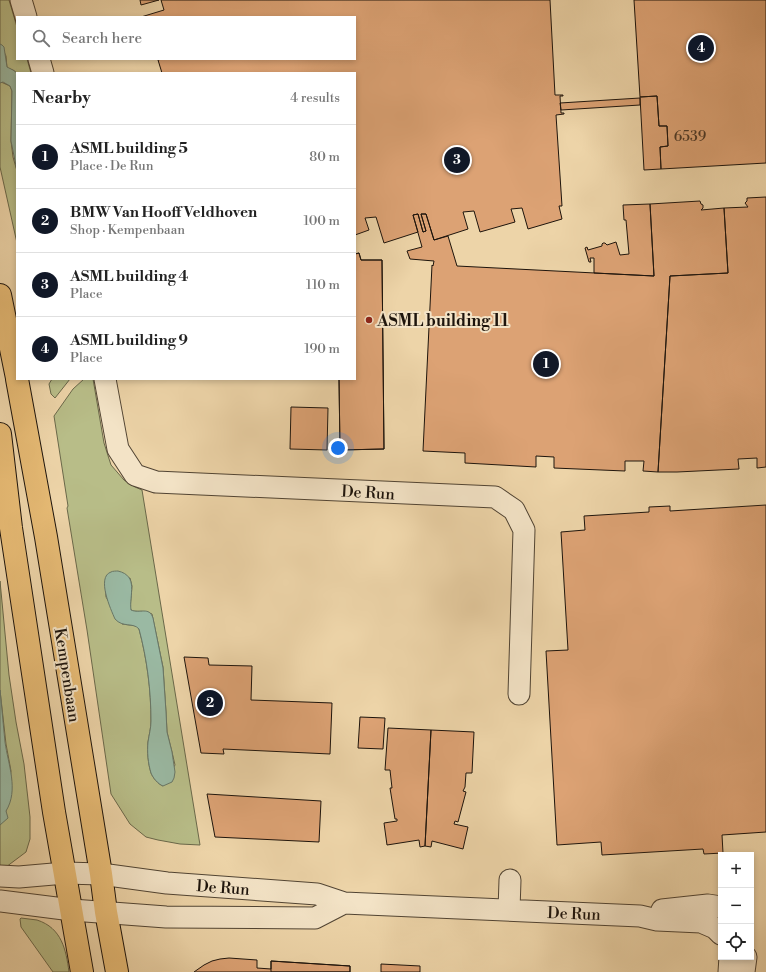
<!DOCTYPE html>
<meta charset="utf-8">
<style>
body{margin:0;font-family:"Libre Bodoni",serif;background:#f2f2f2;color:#222}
.controls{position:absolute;right:12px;bottom:12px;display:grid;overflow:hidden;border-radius:0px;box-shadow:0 2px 6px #0003}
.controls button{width:36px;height:36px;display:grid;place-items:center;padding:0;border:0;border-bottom:1px solid #e0e0e0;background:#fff;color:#222;font:20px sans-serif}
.you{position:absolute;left:338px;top:448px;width:14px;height:14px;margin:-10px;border:3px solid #fff;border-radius:50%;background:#1a73e8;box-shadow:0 0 0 6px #1a73e833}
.badge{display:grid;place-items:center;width:26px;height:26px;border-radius:50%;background:#111827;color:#fff;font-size:13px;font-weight:700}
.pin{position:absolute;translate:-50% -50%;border:2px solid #fff;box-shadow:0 1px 4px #0006}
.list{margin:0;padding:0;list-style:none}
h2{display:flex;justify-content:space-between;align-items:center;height:52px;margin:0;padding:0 16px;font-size:17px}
h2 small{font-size:13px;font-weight:400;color:#767676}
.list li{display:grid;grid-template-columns:26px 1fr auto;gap:12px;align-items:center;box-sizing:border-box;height:64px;padding:0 16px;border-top:1px solid #e0e0e0}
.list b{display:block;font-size:15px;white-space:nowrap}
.list p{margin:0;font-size:13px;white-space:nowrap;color:#767676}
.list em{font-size:13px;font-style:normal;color:#767676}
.icon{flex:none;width:22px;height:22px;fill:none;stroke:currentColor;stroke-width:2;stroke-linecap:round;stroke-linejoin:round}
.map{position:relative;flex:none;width:766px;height:972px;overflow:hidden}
.search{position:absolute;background:#fff;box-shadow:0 2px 6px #0003;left:16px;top:16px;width:340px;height:44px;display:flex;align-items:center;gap:10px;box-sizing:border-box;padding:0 14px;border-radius:0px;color:#767676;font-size:15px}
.panel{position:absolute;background:#fff;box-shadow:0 2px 6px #0003;left:16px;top:72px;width:340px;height:308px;border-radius:0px}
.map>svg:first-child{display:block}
</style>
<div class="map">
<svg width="766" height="972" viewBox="0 0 766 972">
<rect width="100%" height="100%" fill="#edd4a8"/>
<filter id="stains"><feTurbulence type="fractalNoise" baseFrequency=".005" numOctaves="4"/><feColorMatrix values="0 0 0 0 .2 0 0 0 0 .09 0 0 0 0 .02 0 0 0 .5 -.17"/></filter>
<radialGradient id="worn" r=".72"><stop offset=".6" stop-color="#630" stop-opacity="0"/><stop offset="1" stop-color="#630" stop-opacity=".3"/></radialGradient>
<!-- green -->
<path fill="#b8bd88" stroke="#6a684a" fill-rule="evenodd" d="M0,0h9l8,27v32h10l4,14h-14l-4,-3 -6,-2 -1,-12 -6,-12z
M1,82l9,4 2,5 -1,50 2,16 4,14v72l-17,-76v-84z
M52,379h18l-15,19 -4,-4 -2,-10z
M84,379h9l11,64 7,22 13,15 11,7 7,3 58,355 -20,-1 -22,-4 -12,-3 -16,-13 -19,-30 -24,-164 -20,-122 1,-2 -14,-90 19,-27zM130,578l2,8 -2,23 3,2c8,1 11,-1 19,3l11,53 3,45 1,20 5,20 3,13 -12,21c-5,-2 -10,-8 -12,-13 -3,-10 -4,-21 -3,-31 1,-7 3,-14 3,-21 0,-31 -4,-62 -12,-92l-2,-3 -15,-2 -16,-27 -1,-14z
M0,581l9,94 7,47 8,42 6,53v22l-4,13 -20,15 -6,1v-44l6,-13 5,-40 -5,-27 -6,-54z
M21,918c5,1 11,1 16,2 25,8 29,30 32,52h-16l-32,-45 -1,-8z"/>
<!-- water -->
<path fill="#9ab9a3" stroke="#687767" d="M0,44l2,1 2,2 3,20 6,3 4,3v98l-6,-30 1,-50 -2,-5 -7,-4 -3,1z
M118,571c21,5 11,24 13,39 9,4 18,-4 22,8l10,50 3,44 1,20 5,20 3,20 -1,6 -2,4 -9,4c-5,-2 -10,-8 -12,-13 -3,-10 -4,-21 -3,-31 1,-7 3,-14 3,-21 0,-31 -4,-62 -12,-92 -6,-7 -16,-1 -24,-10 -4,-9 -19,-42 -4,-47 1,-1 6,-1 7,-1z
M0,690c2,17 3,35 5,52 3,22 14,48 1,69l2,7 -8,7z"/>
<!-- building -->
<path fill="#dca274" stroke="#1d140c" d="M140,0h19l-18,5z
M161,0h389l5,95h8v1h-3l1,17h3v1l-8,1 6,91h-3l3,13 -34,10 -6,-21 -11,1 4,13 -35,10 -6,-21 -11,1 5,17 -34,11 -8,-26h-5l5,17 -3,1 -5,-18 -5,1 5,17 -34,11 -8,-26 -11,1 4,12 -14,5v-162h-193l-4,-13 4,-1h193v-42h-214l23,-7z
M634,0h132v163l-105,6 -1,-22 8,-1 -1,-20h-8l-2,-30 -17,1z
M657,96l2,30h8l1,20 -8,1 1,22 -17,1 -4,-73z
M640,98v7l-79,5 -1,-7z
M766,197v270l-9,1v-10l-19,1 1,10 -62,3h-19l12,-196 58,-3 -4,-65 24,-1 -3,-4 2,-2v-3z
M700,201l1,3 2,1v3l-2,2 23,-2 4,65 -58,3 -12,196 -15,-1 1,-10h-19v10l-71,-3v-11l-18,-1v11l-71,-4v-10l-42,-2 9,-186 1,1 1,-5 -24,-2 -3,-8 15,-4 -9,-32 5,-1 5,18 3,-1 -5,-17h5l8,26 14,-4 9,30 197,10 -4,-72z
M650,204l4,72 -60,-3v-15h-4l1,4h-2l-4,-14 2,-1 1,3 14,-4v-2l1,-1h2l2,2 9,-3 4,13 9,-1 -3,-34h-2l-1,-15z
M359,253l2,7h21l2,189 -44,1 -1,-71h16v-125z
M359,253l2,7h21l2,189 -44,1 -1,-71h16v-125z
M291,407l37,1 -1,42 -37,-1z
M766,505v327l-44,3 1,18 -19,1 -1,-5 -101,6 -1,-13 -44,3 -11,-194 22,-1 -7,-118 24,-2 -1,-14 65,-4v-5l21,-1v5z
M184,657l24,1 1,7 43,1 -1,34 81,3 -2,51 -107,-5 1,5 -23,-1z
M360,717l25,1 -2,31 -25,-1z
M388,728l43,2 -6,116 -5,1 -1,-7 -32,5 -3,-22 13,-2v-2h-2l-5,-31h2l-2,-18h-5z
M431,730l43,2 -2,41h-6l-1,14 -2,4 3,1 -8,30 -3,-1 -1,3 14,3 -5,22 -31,-8 -1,6 -6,-1z
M207,794l114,7 -2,41 -104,-5z
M229,958l28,2v8l14,1v-8l79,5v6h-156l10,-7 8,-4 8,-2z
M271,961l79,5v6h-79z
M381,964l39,2v6h-39z"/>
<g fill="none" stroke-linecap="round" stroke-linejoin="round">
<defs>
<path id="minor" d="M21,0l5,17
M39,59l4,14
M105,379l13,70 17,26 21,7 339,15 19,13 10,20 -5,164
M0,876l19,1 46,-4 36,1 66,9 150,11 27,9 296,13 17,4 44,2 14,6 6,6
M0,901l72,9 94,7 149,1 29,-15
M509,910l1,-30
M662,910l46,-5 13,2
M729,972l1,-15
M744,972l2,-15"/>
<path id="major" d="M0,295l17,83
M17,379l29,158 55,337 5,38 11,60
M0,434l11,94 43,284 28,160"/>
</defs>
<!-- minor casing -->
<use href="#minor" stroke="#514433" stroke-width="23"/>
<!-- major casing -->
<use href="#major" stroke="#1d140c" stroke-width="24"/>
<!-- minor -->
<use href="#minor" stroke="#f3e3c6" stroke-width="21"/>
<!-- major -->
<use href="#major" stroke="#e6ba74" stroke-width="22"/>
</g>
<!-- markers -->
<circle fill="#8f2418" stroke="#f3e3c6" stroke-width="1.5" cx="369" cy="320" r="4"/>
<g text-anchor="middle" stroke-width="4" stroke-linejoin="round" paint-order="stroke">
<!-- number labels -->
<g font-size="14" fill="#4d3826">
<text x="690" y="141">6539</text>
</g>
<!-- poi labels -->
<g font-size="16" font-weight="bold" fill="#1d140c" stroke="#f3e3c6" text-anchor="start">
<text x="377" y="326">ASML building 11</text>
</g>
<!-- street labels -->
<g font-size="16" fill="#1d140c" stroke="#f3e3c6">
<text transform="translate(368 492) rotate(3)" y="6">De Run</text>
<text transform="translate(68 675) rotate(81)" y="6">Kempenbaan</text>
<text transform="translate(223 887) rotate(4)" y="6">De Run</text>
<text transform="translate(574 913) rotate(2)" y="6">De Run</text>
</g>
</g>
<rect width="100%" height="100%" filter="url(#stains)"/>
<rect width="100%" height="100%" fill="url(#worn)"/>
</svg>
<div class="controls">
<button>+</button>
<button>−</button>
<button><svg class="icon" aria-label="locate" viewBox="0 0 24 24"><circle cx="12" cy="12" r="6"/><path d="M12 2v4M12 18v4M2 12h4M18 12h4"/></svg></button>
</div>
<div class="you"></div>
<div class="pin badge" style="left:546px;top:364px">1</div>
<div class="pin badge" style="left:210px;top:703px">2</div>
<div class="pin badge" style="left:457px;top:160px">3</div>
<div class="pin badge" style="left:701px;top:48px">4</div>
<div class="search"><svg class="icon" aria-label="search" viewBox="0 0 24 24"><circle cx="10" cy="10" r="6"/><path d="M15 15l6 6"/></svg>Search here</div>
<section class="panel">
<h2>Nearby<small>4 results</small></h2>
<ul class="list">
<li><span class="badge">1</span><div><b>ASML building 5</b><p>Place · De Run</p></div><em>80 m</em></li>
<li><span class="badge">2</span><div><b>BMW Van Hooff Veldhoven</b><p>Shop · Kempenbaan</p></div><em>100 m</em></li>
<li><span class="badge">3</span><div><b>ASML building 4</b><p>Place</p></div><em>110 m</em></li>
<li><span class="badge">4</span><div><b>ASML building 9</b><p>Place</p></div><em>190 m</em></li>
</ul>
</section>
</div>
